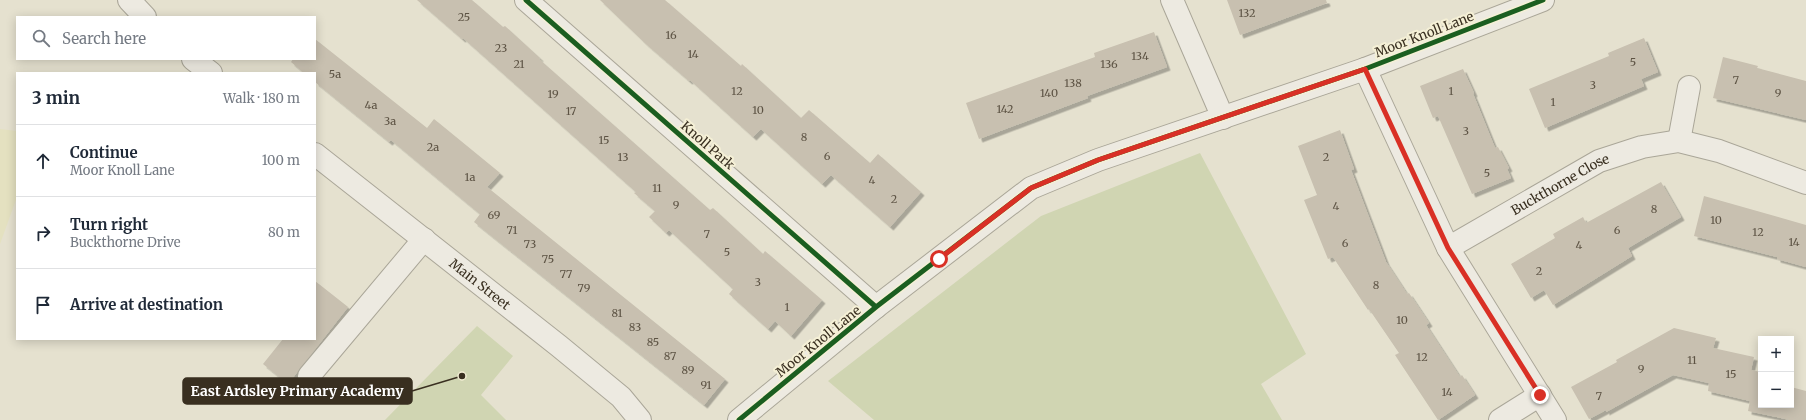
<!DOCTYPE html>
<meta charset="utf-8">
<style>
body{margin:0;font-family:Merriweather,serif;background:#f6f6f7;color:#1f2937}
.controls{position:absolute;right:12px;bottom:12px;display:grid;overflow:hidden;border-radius:0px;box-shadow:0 2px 10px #0003}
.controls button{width:36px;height:36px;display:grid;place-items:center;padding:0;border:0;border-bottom:1px solid #e0e1e3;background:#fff;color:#1f2937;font:20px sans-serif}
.stop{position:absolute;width:12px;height:12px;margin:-9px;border:3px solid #d93025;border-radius:50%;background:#fff}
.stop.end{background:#d93025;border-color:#fff;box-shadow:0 1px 4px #0008}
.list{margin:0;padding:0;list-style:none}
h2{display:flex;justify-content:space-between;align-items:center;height:52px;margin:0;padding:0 16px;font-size:17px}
h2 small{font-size:13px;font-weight:400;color:#747a83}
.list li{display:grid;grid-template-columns:26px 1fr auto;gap:12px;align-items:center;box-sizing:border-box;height:72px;padding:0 16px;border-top:1px solid #e0e1e3}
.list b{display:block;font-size:15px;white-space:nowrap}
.list p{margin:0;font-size:13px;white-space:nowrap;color:#747a83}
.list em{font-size:13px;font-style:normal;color:#747a83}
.icon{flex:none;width:22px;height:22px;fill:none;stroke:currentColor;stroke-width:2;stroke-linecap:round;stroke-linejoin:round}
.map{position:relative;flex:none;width:1806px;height:420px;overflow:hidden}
.search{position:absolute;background:#fff;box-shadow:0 2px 10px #0003;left:16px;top:16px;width:300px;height:44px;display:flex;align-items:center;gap:10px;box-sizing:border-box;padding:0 14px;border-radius:0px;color:#747a83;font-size:15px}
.panel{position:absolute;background:#fff;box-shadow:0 2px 10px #0003;left:16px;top:72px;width:300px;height:268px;border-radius:0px}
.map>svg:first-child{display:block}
</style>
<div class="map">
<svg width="1806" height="420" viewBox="0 0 1806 420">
<defs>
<filter id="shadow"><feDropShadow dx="3.5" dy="3.5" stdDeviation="0" flood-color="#0004"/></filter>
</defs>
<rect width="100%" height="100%" fill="#e5e1cf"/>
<!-- farmland -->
<path fill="#e4e1c0" d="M0,129l17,2v66l-17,47z"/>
<!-- green -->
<path fill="#d0d5b2" d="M1200,153l106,201 -45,30 21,36h-408l-46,-39 213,-165z
M477,326l36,30 -32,39 25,25h-121z"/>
<!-- building -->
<path fill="#c8c0b0" filter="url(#shadow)" d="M417,0h55l31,27 2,-1 35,32 -1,1 171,151 3,-2 50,46 2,-3 57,49 -31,36 -16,-15 -7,8 -39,-35 4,-5 -64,-59 -3,3 -17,-16 6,-6 -21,-18 2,-1 -173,-154 -1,1z
M600,0h65l76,66 1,-2 59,54 8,-8 61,53 8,-9 43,38 -31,35 -59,-52 -9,9 -61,-55 -8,8 -63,-57 -1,1 -43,-37z
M1227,0h99l1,3 -87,32z
M1154,32l13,35 -80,29 1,2 -109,41 -13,-36 129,-46 -1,-4z
M1644,38l14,34 -17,7 3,7 -99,42 -16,-39 80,-33 -1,-3z
M315,39l112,89 7,-9 66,54 -13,14 238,192 -21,26 -230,-183 6,-8 -89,-74 -2,2 -74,-60v-9h-11l-13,-11 2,-3h22z
M1723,57l35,9 -1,2 49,13v39l-93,-22z
M1463,69l11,24 -1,1 3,7 19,47 3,-1 11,21 -2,1 4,9 -39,16 -34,-78 -5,2 -13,-32z
M1340,130l14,39 -3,1 35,92 21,32 2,-1 20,30 -3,2 34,52 2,-2 13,20 -37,25 -43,-65 4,-2 -30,-44 -1,1 -35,-53 -5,2 -24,-59 13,-5 -19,-49z
M1661,182l20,35 -53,31 4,8 -79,49 -9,-15 -13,8 -20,-34 44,-26 -2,-4 30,-17 3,6z
M1704,196l102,29v42l-29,-8v-2l-83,-21z
M315,281l33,26 -60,77 -25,-20 20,-25h32z
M1674,328l42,10 -3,10 41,9 -3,13 10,2v33h30v-18l15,4v29h-16l-42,-9 2,-10 -42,-10 1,-8 -36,-8 -67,37v-2l-17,9 -18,-32 46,-25 -1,-2z"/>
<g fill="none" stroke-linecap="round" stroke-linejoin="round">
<defs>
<g id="minor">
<path d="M129,0l16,17"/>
<path d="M526,0l350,307"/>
<path d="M1172,0l51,118"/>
<path d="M193,59l18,14"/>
<path d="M1365,69l83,179 107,172"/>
<path d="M1679,141l10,-54"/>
<path id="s1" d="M315,154l244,192 62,51 19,23"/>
<path id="s2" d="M1448,248l151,-87 43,-14 37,-6 40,10 87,32"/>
<path d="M309,376l115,-137"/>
<path d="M739,420l137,-113 155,-119 67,-28 267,-91 178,-69"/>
<path d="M1500,420l40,-25"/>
</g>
</defs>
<!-- minor casing -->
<use href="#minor" stroke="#aaa698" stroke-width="24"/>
<!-- minor -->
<use href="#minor" stroke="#edeae1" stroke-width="22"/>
<defs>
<path id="cycleway" d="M526,0l350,307
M739,420l137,-113 155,-119 67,-28 267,-91 178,-69"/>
</defs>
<!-- cycleway casing -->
<use href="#cycleway" stroke="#f5f0d6" stroke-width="8"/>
<!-- cycleway -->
<use href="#cycleway" stroke="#1b5e20" stroke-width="5"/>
</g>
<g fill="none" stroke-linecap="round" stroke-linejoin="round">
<!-- route -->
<path stroke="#d93025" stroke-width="5" d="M939,259l92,-71 67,-28 267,-91 83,179 92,147"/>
</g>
<g text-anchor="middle" stroke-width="4" stroke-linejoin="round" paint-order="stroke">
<!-- number labels -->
<g font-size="11" fill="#5d5344">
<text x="1247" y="17">132</text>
<text x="464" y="21">25</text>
<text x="671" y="39">16</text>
<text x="501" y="52">23</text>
<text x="693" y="58">14</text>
<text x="1140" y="60">134</text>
<text x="1633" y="66">5</text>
<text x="519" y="68">21</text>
<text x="1109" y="68">136</text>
<text x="335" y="78">5a</text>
<text x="1736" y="84">7</text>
<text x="1073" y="87">138</text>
<text x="1593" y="89">3</text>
<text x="737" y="95">12</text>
<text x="1451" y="95">1</text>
<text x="1049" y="97">140</text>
<text x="1778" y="97">9</text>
<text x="553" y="98">19</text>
<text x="1553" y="106">1</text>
<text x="371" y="109">4a</text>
<text x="1005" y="113">142</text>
<text x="758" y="114">10</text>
<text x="571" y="115">17</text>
<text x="390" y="125">3a</text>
<text x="1466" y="135">3</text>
<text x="804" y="141">8</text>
<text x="604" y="144">15</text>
<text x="433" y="151">2a</text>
<text x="827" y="160">6</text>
<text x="623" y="161">13</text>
<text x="1326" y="161">2</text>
<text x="1487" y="177">5</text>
<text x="470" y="181">1a</text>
<text x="872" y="184">4</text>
<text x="657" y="192">11</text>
<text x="894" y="203">2</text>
<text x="676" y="209">9</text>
<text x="1336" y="210">4</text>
<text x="1654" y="213">8</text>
<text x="494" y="219">69</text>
<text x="1716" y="224">10</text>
<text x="512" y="234">71</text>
<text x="1617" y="234">6</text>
<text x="1758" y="236">12</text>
<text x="707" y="238">7</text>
<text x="1794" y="246">14</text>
<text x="1345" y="247">6</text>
<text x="530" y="248">73</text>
<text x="1579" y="249">4</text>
<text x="727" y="256">5</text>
<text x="548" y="263">75</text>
<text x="1539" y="275">2</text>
<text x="566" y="278">77</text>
<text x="758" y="286">3</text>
<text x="1376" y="289">8</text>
<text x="584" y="292">79</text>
<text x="787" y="311">1</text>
<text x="617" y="317">81</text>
<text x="1402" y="324">10</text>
<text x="635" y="331">83</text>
<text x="653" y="346">85</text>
<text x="670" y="360">87</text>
<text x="1422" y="361">12</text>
<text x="1692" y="364">11</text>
<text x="1641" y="373">9</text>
<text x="688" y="374">89</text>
<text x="1731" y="378">15</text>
<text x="706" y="389">91</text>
<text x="1447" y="396">14</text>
<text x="1599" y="400">7</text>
</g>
<!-- street labels -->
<g font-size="13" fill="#392f20" stroke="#f5f0d6">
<text transform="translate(1424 34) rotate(-21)" y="5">Moor Knoll Lane</text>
<text transform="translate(708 145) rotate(41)" y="5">Knoll Park</text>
<text dy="5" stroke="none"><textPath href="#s2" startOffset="129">Buckthorne Close</textPath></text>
<text dy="5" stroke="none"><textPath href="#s1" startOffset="210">Main Street</textPath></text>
<text transform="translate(818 341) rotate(-39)" y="5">Moor Knoll Lane</text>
</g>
</g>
<!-- callouts -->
<path fill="none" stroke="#392f20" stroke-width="1.5" d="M462 376L412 391"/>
<circle fill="#392f20" stroke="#f5f0d6" stroke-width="1.5" cx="462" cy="376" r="4"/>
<rect fill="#392f20" stroke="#392f20" stroke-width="1.5" x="183" y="378" width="229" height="26" rx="4"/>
<g font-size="14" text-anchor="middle" font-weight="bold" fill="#fff">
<text x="297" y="396">East Ardsley Primary Academy</text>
</g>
</svg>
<div class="controls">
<button>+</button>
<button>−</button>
</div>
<div class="stop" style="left:939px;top:259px"></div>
<div class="stop end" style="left:1540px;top:395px"></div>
<div class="search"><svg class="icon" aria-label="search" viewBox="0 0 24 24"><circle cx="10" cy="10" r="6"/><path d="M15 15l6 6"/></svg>Search here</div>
<section class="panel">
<h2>3 min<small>Walk · 180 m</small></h2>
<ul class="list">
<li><svg class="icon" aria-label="ahead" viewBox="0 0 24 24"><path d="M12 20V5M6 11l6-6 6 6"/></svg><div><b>Continue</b><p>Moor Knoll Lane</p></div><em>100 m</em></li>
<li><svg class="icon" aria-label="right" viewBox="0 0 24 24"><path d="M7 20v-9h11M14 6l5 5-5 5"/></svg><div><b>Turn right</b><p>Buckthorne Drive</p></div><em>80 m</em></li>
<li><svg class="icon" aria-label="arrive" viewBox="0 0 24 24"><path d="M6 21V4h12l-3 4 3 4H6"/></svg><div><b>Arrive at destination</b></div></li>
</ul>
</section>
</div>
